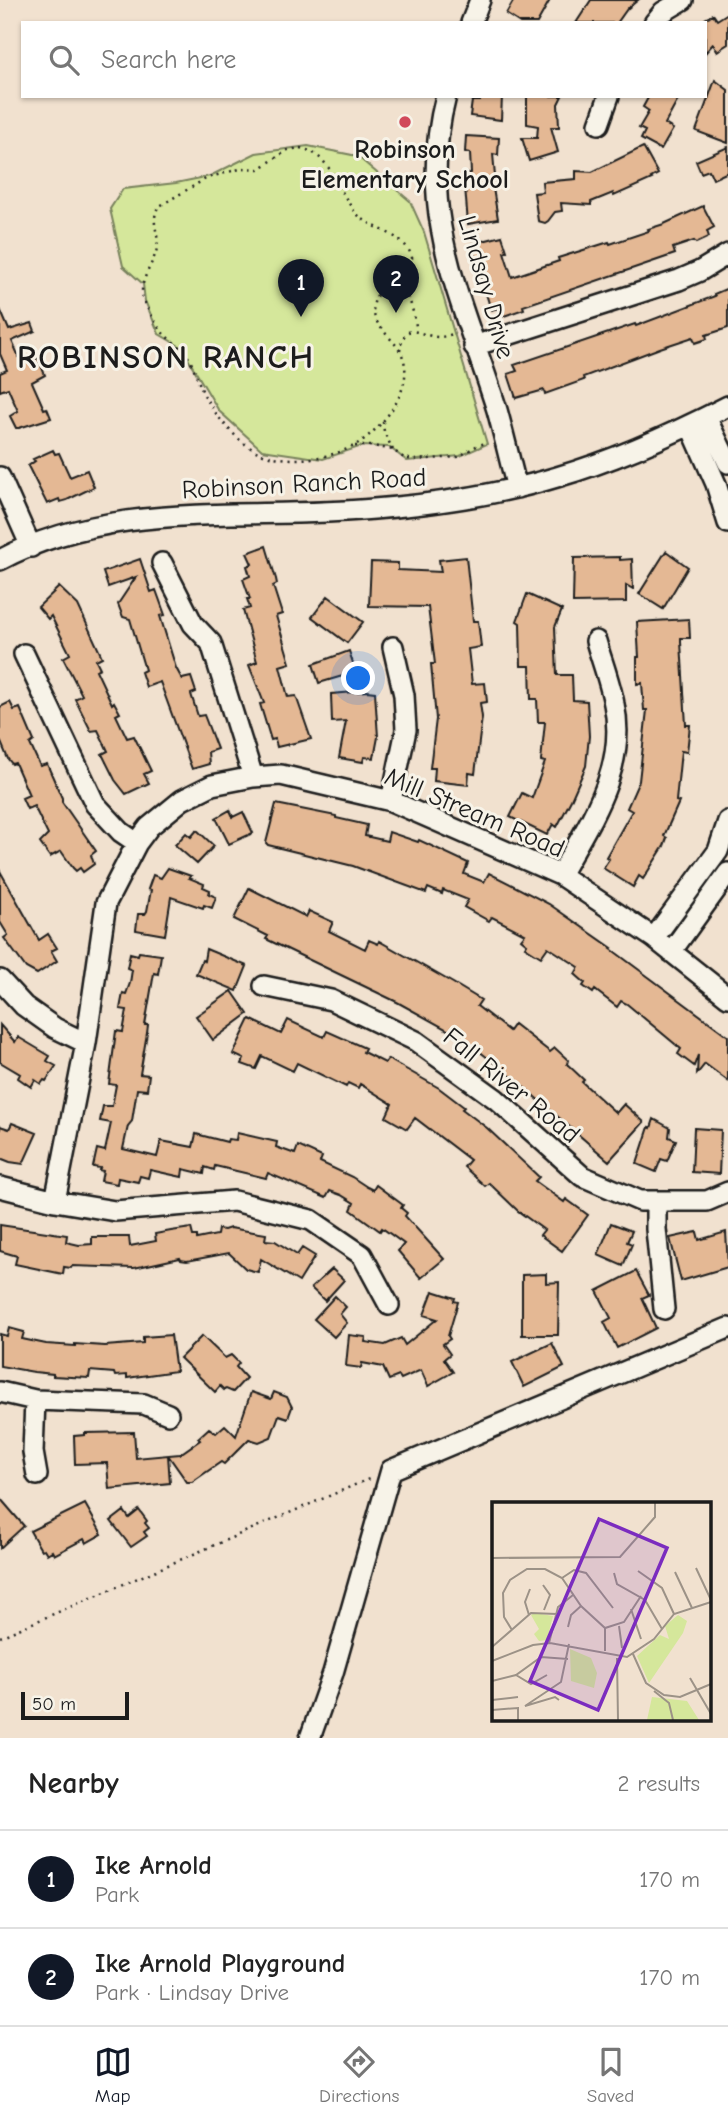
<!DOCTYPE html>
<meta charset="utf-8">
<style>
body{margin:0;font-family:"Comic Neue",sans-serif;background:#f6f6f6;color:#222}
.scale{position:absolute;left:21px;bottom:18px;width:108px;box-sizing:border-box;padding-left:7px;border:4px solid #1c1c1c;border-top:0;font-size:19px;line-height:24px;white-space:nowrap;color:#1c1c1c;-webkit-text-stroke:5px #f7f3e8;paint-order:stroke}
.you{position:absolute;left:359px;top:679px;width:24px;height:24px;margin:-18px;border:5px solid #fff;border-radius:50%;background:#1a73e8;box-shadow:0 0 0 10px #1a73e833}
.badge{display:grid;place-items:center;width:46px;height:46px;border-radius:50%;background:#111827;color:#fff;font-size:23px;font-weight:700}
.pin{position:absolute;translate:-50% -58px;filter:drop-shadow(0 2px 4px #0008)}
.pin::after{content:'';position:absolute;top:37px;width:24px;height:21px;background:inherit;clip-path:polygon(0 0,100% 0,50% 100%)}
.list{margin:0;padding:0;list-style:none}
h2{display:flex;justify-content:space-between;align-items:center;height:91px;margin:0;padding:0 28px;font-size:30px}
h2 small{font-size:23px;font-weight:400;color:#767676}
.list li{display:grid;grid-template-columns:46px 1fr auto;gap:21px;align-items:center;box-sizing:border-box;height:98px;padding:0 28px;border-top:2px solid #e0e0e0}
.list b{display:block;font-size:26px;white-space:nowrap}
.list p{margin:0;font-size:23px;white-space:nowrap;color:#767676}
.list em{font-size:23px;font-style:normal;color:#767676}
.icon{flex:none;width:38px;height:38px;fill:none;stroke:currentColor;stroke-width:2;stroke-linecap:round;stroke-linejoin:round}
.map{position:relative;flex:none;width:728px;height:1738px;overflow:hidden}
.search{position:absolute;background:#fff;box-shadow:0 2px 5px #0004;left:21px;right:21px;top:21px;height:77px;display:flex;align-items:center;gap:18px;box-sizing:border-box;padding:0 24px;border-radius:0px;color:#767676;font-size:26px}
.sheet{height:287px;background:#fff}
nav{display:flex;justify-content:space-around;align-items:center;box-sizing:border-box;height:98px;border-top:2px solid #e0e0e0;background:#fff;font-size:19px;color:#767676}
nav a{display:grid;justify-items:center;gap:4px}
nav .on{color:#111827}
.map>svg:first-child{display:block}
</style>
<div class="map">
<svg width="728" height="1738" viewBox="0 0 728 1738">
<rect width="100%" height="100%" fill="#f1e1cf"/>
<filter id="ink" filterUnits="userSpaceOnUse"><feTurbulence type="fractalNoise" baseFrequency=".0143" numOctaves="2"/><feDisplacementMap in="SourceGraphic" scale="14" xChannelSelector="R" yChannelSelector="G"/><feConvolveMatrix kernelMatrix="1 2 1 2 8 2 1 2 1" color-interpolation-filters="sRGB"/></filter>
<g filter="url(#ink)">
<!-- green -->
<path fill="#d5e79b" stroke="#78825c" stroke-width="2" d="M308,146l49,10 53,45 14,31 63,212 -27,12 -53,5 -18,-14 -27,-1 -39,13 -61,-9 -43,-39 -38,-64 -22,-13 -14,-33 -2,-17 -20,-18 -13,-57 13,-20 53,-6 34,-7 46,-23z"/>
<!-- building -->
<path fill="#e4b894" stroke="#1c1c1c" stroke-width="2" d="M514,0h36l-13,23h-17l-14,-9z
M591,0h47l-11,9 -10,14h-41z
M728,13v31l-11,7 -4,-7 -8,9v-34l8,-5 4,6z
M715,80l13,10v53l-32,-12z
M480,96h22l-1,24 -31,-4 2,-15h8z
M527,96h35l-4,8 1,23h-8l7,25 -29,9 -7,-23h15l1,-12 -11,-2z
M649,96h21l8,4 -13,24 8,5 -12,21 -20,-11 4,-8 -6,-3 10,-17 -6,-4z
M466,136l33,2 -1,17 -5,-1 3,34h-3l5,31 -30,5 -4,-50 7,-1 -1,-20 -5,-1z
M643,147l15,27 -7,4 1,1 -38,17 -1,-3 -22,9v3l-30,-2 1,8 -7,1 -7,9 -3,2 -7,-2 -4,-28 9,-1 -1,-10 34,-3v-8l16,1z
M728,147v25l-15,7 -4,-9 -8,3 -5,-12z
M703,206l11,21 -7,4 2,6 -13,6 -2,-2 -21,7 2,6 -152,52 1,3 -23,8 -3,-9 -7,2 -20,-66 31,-8 5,15 -3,1 8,25 47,-16 -1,-3 51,-16 1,2 39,-13 -1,-2 16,-5z
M728,288v40l-22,7 1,4 -12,4 -2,-6 -33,11 -77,29 1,3 -39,14 -1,-4 -28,8 -8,-24 9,-3 -3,-6 121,-41 1,2 79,-30 -1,-2z
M0,309l9,21 23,-7 3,8 -23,10 10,23 16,-6 7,17 -13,7 12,27 3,-1 4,10 -32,10h-3l-6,-12 8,-5 -10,-23 -8,3v-18l7,-3 -7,-16z
M53,450l2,4 4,-1 11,24 17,-7 7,17 -27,13 -7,2 -1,-3 -12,5 -19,-38 7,-5 -2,-2z
M266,546l10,33 1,5 -4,2 9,28 -6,2 14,47 -10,3 8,31 8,-1 15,43 -34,8 -2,-8 -4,1 -11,-36 4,-1 -15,-38 8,-3 -14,-52 7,-2 -3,-9h3l-7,-20 7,-3 -3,-10 5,-2 -5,-11z
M666,551l22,16 -25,42 -24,-15z
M466,557l7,64h5l3,26 -13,2 4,35 13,-1 2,19 -7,1 2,14 -7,57 -6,-1 -1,12 -34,-4 1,-13h-5l6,-49 -5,-55h4l-7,-57 -59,-1 2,-44 27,1v7l43,2 -2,-12z
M620,557v3l12,-1 1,30 -7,-4v17l-53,1 1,-45z
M140,559l11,33 5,-2 9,25 -5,1 16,52 6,11 9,-2 5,15 -5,2 7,22 6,-1 13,34 -9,3 1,12 -17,5 -32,-87 -14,5 -5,-15 4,-2 -15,-51 -7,-2 -5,-13 18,-27 -28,10 -5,-15z
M59,587l19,18 24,52 -6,3 4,8 -4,2 16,34 2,-2 6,11 -4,2 11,23 7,-2 17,35 -7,3 5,9 -23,11 -11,-14 -13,-26 6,-3 -10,-21 -7,1 -16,-32 7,-4 -19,-37 7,-4 -19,-38 -3,3 -10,-12z
M527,594l35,16 -7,17 2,48h15l1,25 14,1 2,35 -3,30 -15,34 -14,27 -4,-3 -6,11 -37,-18 12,-24 10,5 13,-36 -4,-1 4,-39h-7l-1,-23h-6l-1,-33h-9l-1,-43 -3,-2z
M328,596l35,26 -16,21 -35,-26z
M689,619l1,19h-9v4l5,83h4l-3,27 -6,-1 -5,50 3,1 -15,34 3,2 -3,8 -21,33 -4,-3 -6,11 -30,-19 6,-9 -3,-2 26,-46 -5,-3 12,-27 8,-71h-3l-2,-27 -5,1v-27h2l-2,-35z
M349,651l7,21 -37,11 -6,-19z
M367,691l8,1 3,45 -4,21 -10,-1 -1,5 -24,-4 7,-37 -14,1 -1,-28z
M10,702l4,8 6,-2 14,33 -4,3 10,22 7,-2 15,34v4l34,49 -5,4 3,9 -11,8 -3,-4 -4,3 -3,-3 -12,-17 -11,6 -10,-14 8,-8 -14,-29 -7,3 -5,-11 7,-3 -14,-32 -3,1 -4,-5 -8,-19v-33z
M276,804l60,12v2l31,7 -2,11 22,5 2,-9 29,10 1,-2 49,23 -4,11 20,8 5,-9 60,31 63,44 -1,1 117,87v45l-23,-17 -8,10 1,-19 -4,11 -16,-12 3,-5 -54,-45 -6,-3 -4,6 -22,-17 -2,3 -10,-7 2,-3 -10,-9 4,-7 -31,-20 -7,10 -16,-10 2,-3 -6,-5 4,-5 -33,-17 -3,4 -25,-14 4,-7 -25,-10 -1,4 -14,-6 -2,5 -73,-27 -85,-21 -2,-2z
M230,810l3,7 10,-5 10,21 -24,11 -13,-26z
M197,830l17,16 -17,18 -22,-19 11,-12 5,4z
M168,868l23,8 -2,2 15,6 -1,3 7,3 -1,4 7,3 -4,11 -8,-3 -1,3 -32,-11 -6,38 -29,-5 2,-16h7l2,-3 4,-21 -3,-1 5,-14 8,3z
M0,871l39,69 9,-6 9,14 -6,3 6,10 -20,13 -11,-6 -22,-30 4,-3 -8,-13z
M249,888l57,29 3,-6 24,11 -4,9 36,18 4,-9 9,4 1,-3 74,42 28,17 -4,6 32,25 5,-7 36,28 5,-4 13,12 -1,4 17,16 -2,2 34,31 8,-9 20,18 -35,39 -96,-83 -49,-39 -67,-37 -131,-63 2,-3 -34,-17z
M206,949l41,17 -10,25 -41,-17 6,-14 2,1z
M139,952l22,3 -3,19 -4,-1 -9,52h3l-1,8 -7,41 9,1 -2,15 -10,-1 -5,32 -4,5 -5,23 34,8 4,-16 32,6 3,-13 31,8 1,-3 8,1 1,-7 40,9 -1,5 19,7 3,-8 24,11 -2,5 32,15 15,10 6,3 3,-5 27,20 -2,3 6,5 -2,3 39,43 -23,19 -23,-27 6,-7 -22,-16 -2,3 -29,-21 3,-7 -13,-8 -11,-4 -4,7 -58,-25 -2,5 -51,-12 -1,4 -9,-3 -1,7 -21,-5 -1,8 -32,-7 -2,8 -8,-2 -2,6 -20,-4 -1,6 -16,-3 2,-10 -4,-1 1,-2 -7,-1 4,-18 8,2 6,-28 -11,-2 3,-15h9l4,-21 -7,-1 7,-53 7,1 4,-22 -7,-1 3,-16 3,1 4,-11 2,-13 -5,-2 3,-15 8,2z
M232,991l16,23 -35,26 -17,-24z
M250,1019l31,15 7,-14 36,17 3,-6 38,17 -2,4 22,11 3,-4 51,29 25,19 -2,2 25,19 52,49 -4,4 29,21 2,-3 22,16 -26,36 -22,-16 4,-5 -26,-19 -29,-28 -4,3 -21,-19 6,-7 -55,-42 -8,11 -21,-12 6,-13 -32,-20 -2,4 -10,-5 -2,4 -49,-24 -4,8 -31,-15 -6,13 -14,-5 2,-5 -11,-5z
M0,1025l15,17 3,-5 32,19 -3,5 9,5 -10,15 -2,-1 -3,4 -6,-4 -4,7 -13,-9 2,-4 -20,-12z
M654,1119l16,9 -1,9 7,3 -9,21 -6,-2 -5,13 -19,-8 12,-37 2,1z
M12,1123l25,10 -14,31 -13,-2 -10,-4v-32l9,3z
M694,1128l27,2 -2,44 -27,-2z
M611,1223l21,8 -5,11 5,2 -9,22 -25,-11z
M0,1225l67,10 -1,7 13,3 13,-1v-7h37l1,9 26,-5 -1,-7 16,-3 20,-3 2,8h4v3l20,-4 1,-6 6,1 6,-2 36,6 -1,6 10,1 22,14 5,-7 13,8 -16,26 -38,-23 -3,13 -12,-3 -17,-16 -42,8 -6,-1 -1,-2 -46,10 -62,-2 -1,2 -7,-1 -1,7 -48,-10 2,-8 -17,-5z
M697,1232l2,8 27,-8 2,35 -47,14 -11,-43z
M332,1269l12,11 -19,21 -14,-13z
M636,1271l13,24 -7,3 14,30 -39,20 -13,-26 7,-4 -14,-27z
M546,1274v9l13,-1 -1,53h-36v-60z
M433,1291l22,7 -1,3 4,1 -10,34 2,3 -7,5 7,10 -6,5 9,13 -25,14 -7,-16 -20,9 -2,-3 -10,4 -6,-13 -21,-4 -1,5 -15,-2 3,-31 17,2 -1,5 20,3 16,-7 4,7 32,-26 -13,-4z
M335,1296l11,11 -6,7 7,9 -13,14 -20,-18z
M9,1328l15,4 -2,7 24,5 29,2v-2l30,2 38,-3v-6l28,-2 5,36 -49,7v-3l-12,1 -1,-3 -24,-2 -1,7 -36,-2v-2l-19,-2 -34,-6v-32l7,2z
M202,1336l23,22 6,-3 8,8 -3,4 10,11 -13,14 -7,-3 -2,1 -4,-4 -5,6 -35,-34z
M552,1343l12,24 -40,20 -12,-25z
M251,1392l20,7 3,-7 13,5 5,10 -4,11 -9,-3 -8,22 -12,5 -10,-3 -25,25 -3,-2 -29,20h-5l-19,-27 12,-1 20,-14 -2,-2 11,-10 7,5 9,-8 11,11z
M134,1432l2,26 32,-3 2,28 -61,6 -2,-26 -32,1 -1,-28 11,-1v-2z
M0,1498l24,28 -24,22z
M85,1504l17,30 -16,9 -2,-4 -30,16 -2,-4 -5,3 -3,-5 -3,1 -11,-19z
M139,1510l8,11 -2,2 4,5 -5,4 3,4 -16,11 -20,-26 13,-10 5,7z"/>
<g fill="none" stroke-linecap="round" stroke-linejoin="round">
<defs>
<path id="minor" d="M471,23l9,-23
M654,23l9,-11 20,-12
M446,96c-31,118 17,205 51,314 7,25 13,52 20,78
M599,124l10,-28
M474,346l205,-66 21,-9 28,-17
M706,417l22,46
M690,425l26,59 12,39
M0,477l31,70
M0,560c116,-62 248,-39 374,-51 61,-5 124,-14 183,-32 59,-17 116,-43 171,-71
M162,563l31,61 18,19 42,134
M24,654l71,150 26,28 16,11
M391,801l15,-71 -2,-35 -11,-48
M560,875c29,-53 68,-107 54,-171 -4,-22 -12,-42 -18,-63
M654,938l64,-87 10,-30
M671,952l57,-79
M0,980l24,26 31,22 31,15
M264,986l67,14 85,41 80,58 86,77 58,25h67l21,-9
M0,1187l55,14 60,10 119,-10 77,19 51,35 27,50
M55,1201l31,-158 20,-140 31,-60 12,-16 33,-27 30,-15 41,-8 28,-2 110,26 169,74 94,63 74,59
M656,1201v28l8,80
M0,1392l35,8 109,4 24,10
M35,1400l-2,52 4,23
M310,1738l23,-65 58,-203 337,-142"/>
</defs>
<!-- minor casing -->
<use href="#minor" stroke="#1c1c1c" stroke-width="24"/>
<!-- path -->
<path stroke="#1c1c1c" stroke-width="2.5" stroke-dasharray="2 5" stroke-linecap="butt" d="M300,148c33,7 36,42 56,65 17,19 58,21 57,54 -11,10 -30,16 -37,30 -11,24 14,37 24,54 19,33 -17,77 -43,93 -26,16 -76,21 -103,6 -19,-11 -36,-32 -47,-50 -9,-14 -12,-35 -22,-48 -6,-7 -14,-11 -20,-17 -9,-9 -18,-26 -22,-37 -5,-17 11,-34 14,-50 3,-16 -7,-23 1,-41l49,-29 36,-10 16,1 29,-19z
M392,283c20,9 20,27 25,47
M404,288v-13
M400,351c5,-33 18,-15 38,-14 6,0 12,-2 17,-4
M383,422l1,10 9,18
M355,446h18l20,4 11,8 10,2 44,-3 20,-12 9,-2
M0,1637l371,-159"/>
<!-- minor -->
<use href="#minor" stroke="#f7f3e8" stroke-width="19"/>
</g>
</g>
<!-- markers -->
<circle fill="#d1495b" stroke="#f7f3e8" stroke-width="2.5" cx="405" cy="122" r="7"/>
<g text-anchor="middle" stroke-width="6" stroke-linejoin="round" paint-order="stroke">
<!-- poi labels -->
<g font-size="26" font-weight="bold" fill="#1c1c1c" stroke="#f7f3e8">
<text x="405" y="158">Robinson<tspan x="405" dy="30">Elementary School</tspan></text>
</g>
<!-- street labels -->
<g font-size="26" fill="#1c1c1c" stroke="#f7f3e8">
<text transform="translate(487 287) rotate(74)" y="9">Lindsay Drive</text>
<text transform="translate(304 483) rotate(-3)" y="9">Robinson Ranch Road</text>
<text transform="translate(475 812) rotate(23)" y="9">Mill Stream Road</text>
<text transform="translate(512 1085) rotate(39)" y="9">Fall River Road</text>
</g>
<!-- district labels -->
<g font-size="33" font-weight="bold" letter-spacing="2" fill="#1c1c1c" stroke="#f7f3e8">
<text x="166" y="368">ROBINSON RANCH</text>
</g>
</g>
<!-- overview -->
<g transform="translate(492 1502)">
<rect width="219" height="219" fill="#f1e1cf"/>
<path d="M43,111l18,3 -6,24 -8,1 -5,-7 5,-5 -8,-14zM186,113l9,6 -4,12 -34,50 -12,-27 23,-21 9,4 -4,-13zM78,147l21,9 6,15 -3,15 -23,-7zM160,195l35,4 12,19h-52z" fill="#d5e79b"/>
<path fill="none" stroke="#9c9287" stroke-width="2" d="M0,56l128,-1 35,-40v-15M204,66l15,32M146,69l24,17 12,26M183,70l17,36M122,71l3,11 28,16 17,29M70,76l12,-8 12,3 27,35M51,83l7,10 -6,15M139,107l10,30M37,113l-4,-13 5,-13M127,124l3,22M76,125l3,-12 10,-9M113,126v23M20,128l-8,-13 -1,-24 7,-13 17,-11h18l17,9 19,28 24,22 19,-6 17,-26M57,141l9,-36 15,-12M0,145l39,-34 26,1M141,152l13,29 18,12 16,2 31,-13M125,156l1,62M0,159l41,-16 17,-2 77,14 27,-18 20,-25 37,-12M24,173l15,9 16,-9M198,176l21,36M0,179l24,-6 25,-18 27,2M162,189l15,12 4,17M0,198l26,-3M67,198l-4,-3 -30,9 36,-24 8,-38M0,208l26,-2v12"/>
<path fill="#7b2cbf" fill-opacity="0.15" stroke="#7b2cbf" stroke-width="3.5" d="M107,17l68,29 -69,162 -68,-29z"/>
<rect width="219" height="219" fill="none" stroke="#1c1c1c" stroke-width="3.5"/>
</g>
</svg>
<div class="scale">50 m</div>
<div class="you"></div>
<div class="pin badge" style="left:301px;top:317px">1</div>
<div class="pin badge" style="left:396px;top:313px">2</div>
<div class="search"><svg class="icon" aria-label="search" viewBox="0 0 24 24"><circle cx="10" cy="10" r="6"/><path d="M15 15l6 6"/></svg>Search here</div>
</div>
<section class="sheet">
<h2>Nearby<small>2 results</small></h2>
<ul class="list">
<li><span class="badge">1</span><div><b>Ike Arnold</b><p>Park</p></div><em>170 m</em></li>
<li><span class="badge">2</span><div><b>Ike Arnold Playground</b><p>Park · Lindsay Drive</p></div><em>170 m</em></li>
</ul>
</section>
<nav>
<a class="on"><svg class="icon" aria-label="map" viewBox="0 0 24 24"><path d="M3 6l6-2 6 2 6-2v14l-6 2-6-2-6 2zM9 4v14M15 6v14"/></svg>Map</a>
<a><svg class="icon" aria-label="directions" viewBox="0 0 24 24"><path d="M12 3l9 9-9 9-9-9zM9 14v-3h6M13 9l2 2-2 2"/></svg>Directions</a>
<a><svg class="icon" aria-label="saved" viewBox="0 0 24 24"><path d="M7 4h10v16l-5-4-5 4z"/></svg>Saved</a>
</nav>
